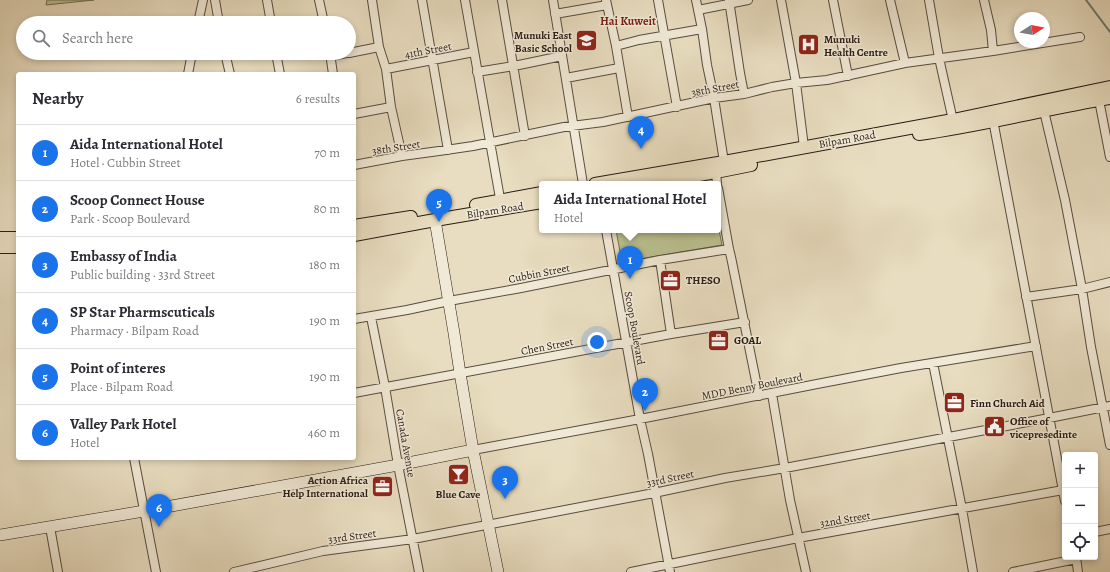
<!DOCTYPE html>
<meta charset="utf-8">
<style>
body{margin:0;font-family:Alegreya,serif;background:#f7f7f7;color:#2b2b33}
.controls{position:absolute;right:12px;bottom:12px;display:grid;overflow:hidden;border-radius:4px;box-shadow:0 2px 6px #0003}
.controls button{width:36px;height:36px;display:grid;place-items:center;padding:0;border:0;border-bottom:1px solid #e1e1e2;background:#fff;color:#2b2b33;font:20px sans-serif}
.compass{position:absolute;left:1014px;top:12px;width:36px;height:36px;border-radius:50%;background:#fff;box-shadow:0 2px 6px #0003;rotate:79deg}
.you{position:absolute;left:597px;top:342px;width:14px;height:14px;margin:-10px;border:3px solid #fff;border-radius:50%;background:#1a73e8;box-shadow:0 0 0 6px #1a73e833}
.badge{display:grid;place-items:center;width:26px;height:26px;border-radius:50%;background:#1a73e8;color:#fff;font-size:13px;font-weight:700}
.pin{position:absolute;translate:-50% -33px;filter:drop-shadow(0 1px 2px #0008)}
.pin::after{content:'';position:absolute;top:21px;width:14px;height:12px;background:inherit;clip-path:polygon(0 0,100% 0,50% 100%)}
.popup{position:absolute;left:539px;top:181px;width:182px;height:52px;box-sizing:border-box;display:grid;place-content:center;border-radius:4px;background:#fff;filter:drop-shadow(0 1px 3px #0005);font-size:13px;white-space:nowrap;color:#7c7c81}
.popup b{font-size:15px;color:#2b2b33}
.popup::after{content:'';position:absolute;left:50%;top:100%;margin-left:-8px;border:8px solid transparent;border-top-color:#fff}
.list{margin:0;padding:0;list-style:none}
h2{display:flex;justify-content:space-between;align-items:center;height:52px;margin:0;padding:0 16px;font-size:17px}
h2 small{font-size:13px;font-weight:400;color:#7c7c81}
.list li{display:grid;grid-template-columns:26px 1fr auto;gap:12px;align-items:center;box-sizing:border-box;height:56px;padding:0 16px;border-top:1px solid #e1e1e2}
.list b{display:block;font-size:15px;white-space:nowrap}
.list p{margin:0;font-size:13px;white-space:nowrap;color:#7c7c81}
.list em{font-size:13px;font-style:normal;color:#7c7c81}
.icon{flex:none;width:22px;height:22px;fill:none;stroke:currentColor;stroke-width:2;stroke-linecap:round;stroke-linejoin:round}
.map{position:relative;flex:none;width:1110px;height:572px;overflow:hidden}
.search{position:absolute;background:#fff;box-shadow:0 2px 6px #0003;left:16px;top:16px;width:340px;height:44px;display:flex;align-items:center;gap:10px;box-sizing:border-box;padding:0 14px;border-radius:22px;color:#7c7c81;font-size:15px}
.panel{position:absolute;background:#fff;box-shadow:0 2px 6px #0003;left:16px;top:72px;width:340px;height:388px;border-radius:4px}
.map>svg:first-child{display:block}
</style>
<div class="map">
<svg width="1110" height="572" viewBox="0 0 1110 572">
<rect width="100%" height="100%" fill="#e8ddc0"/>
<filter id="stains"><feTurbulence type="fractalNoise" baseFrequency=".005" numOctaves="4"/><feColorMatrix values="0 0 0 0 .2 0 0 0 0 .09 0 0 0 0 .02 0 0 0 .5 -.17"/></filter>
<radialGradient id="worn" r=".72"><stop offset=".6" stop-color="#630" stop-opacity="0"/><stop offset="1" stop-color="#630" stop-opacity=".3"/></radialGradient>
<!-- pitch -->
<path fill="#bac090" stroke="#716e52" d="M47,0h47l-48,5z
M718,225l4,20 -100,17 -6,-32h102z"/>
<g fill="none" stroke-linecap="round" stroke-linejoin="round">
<!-- stream -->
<path stroke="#6b7c71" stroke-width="2" d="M1086,0l24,32"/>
<defs>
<path id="street" d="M215,0l4,23
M267,0l4,23
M319,0l5,23
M372,0l7,47 7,22 5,38 11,49
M422,0l26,150
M465,0l36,204
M502,0l23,136
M553,0l30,184
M606,0l10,46 12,71
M658,0l19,107
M696,0l6,29 5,36 7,33 10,64
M729,0l11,73 4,21
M781,0l15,83 8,64
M833,0l15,76
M890,0l15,63
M929,0l10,58 15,67
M984,0l7,30 2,21
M698,10l50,-10
M555,14l52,-9
M198,23l5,-23
M616,46l23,-6 63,-11
M225,53l5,21
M276,53l4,21
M330,53l3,21
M349,53l30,-6
M331,56l16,-3
M386,69l88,-17
M477,72l37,-6 48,-10
M188,74l4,-21
M566,78l53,-10
M1099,100l11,57
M1044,111l21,89 17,89 9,58 19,98
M354,114l37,-7
M993,120l72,381
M354,165l48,-9 37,-5 34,-5 91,-19 39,-5 111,-24 30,-4 28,-7 24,-4 31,-3 78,-17 88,-12 87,-14
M716,172l1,12
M718,188l11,61 2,8 28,139
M606,230l34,189 8,35 22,118
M660,260l11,74
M1026,297l56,-8 28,-7
M371,317l14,70 13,78 21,107
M354,319l53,-9 42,-9 72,-13 139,-28 69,-11
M933,363l29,146 11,63
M354,393l317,-59 74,-12
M772,394l18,106 16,72
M473,450l167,-31 177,-35 84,-16 135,-22
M134,458l22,114
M50,527l8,45
M1095,532l15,-3
M1076,557l2,15
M234,572l89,-21 90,-12 241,-46 71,-15 60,-10 264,-50 61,-12
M631,572l167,-34 265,-48
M1013,572l63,-13"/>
<path id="secondary" d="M435,220l19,113 6,40 13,77 25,122
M0,535l144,-24 254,-46 75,-15"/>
<path id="primary" d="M919,134c64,-9 127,-25 191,-36
M595,184l129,-22 229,-42 157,-33
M647,184l69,-12 35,-7
M476,205l66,-12
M354,226l57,-9
M354,235l81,-15 107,-18
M0,238h18
M0,247h18"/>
</defs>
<!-- street casing -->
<use href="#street" stroke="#584c3f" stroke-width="10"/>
<!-- secondary casing -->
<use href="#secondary" stroke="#281b14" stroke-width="12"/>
<!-- primary casing -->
<use href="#primary" stroke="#281b14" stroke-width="14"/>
<!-- street -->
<use href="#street" stroke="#f0e9d6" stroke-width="8"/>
<!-- secondary -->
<use href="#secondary" stroke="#f0e9d6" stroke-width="11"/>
<!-- primary -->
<use href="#primary" stroke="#e8ddc0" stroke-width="12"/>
</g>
<!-- icons -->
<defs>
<symbol id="school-square" viewBox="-11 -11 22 22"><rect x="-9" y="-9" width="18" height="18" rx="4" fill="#8f2418" stroke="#f0e9d6"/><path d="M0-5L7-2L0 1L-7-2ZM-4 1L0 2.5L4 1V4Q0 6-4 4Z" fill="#fff"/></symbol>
<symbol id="hospital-square" viewBox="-11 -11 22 22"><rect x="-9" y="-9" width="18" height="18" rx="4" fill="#8f2418" stroke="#f0e9d6"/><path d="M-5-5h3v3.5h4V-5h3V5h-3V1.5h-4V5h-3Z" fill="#fff"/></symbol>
<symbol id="office-square" viewBox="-11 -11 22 22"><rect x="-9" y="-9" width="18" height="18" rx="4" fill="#8f2418" stroke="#f0e9d6"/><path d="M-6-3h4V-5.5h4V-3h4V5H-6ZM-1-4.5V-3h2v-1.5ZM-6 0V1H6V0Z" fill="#fff"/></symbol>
<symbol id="civic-square" viewBox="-11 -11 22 22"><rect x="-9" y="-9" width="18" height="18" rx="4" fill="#8f2418" stroke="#f0e9d6"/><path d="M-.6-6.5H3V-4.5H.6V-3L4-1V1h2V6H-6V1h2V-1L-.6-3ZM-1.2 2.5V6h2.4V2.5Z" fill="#fff"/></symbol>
<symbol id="bar-square" viewBox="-11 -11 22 22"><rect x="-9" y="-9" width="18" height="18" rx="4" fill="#8f2418" stroke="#f0e9d6"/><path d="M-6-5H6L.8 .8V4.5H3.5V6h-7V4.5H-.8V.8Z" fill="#fff"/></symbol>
</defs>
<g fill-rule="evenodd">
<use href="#school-square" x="574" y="28" width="25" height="25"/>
<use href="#hospital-square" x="796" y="32" width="25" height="25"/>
<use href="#office-square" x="658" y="268" width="25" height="25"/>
<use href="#office-square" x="706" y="328" width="25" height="25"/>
<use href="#office-square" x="942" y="390" width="25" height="25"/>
<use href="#civic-square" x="982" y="414" width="25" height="25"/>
<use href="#bar-square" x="446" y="462" width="25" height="25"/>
<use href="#office-square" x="370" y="474" width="25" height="25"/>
</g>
<g text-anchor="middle" stroke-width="3" stroke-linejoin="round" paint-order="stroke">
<!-- poi labels -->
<g font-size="11" font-weight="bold" fill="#281b14" stroke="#f0e9d6" text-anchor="start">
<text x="572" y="39" text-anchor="end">Munuki East<tspan x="572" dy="13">Basic School</tspan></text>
<text x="824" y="43">Munuki<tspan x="824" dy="13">Health Centre</tspan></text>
<text x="686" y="284">THESO</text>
<text x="734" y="344">GOAL</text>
<text x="970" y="407">Finn Church Aid</text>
<text x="1010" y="425">Office of<tspan x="1010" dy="13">vicepresedinte</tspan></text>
<text x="368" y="484" text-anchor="end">Action Africa<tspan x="368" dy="13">Help International</tspan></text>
<text x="458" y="498" text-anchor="middle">Blue Cave</text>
</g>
<!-- street labels -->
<g font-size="11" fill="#281b14" stroke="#f0e9d6">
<text transform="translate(428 50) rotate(-11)" y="4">41th Street</text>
<text transform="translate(715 88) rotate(-11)" y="4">38th Street</text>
<text transform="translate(847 139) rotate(-10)" y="4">Bilpam Road</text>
<text transform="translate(396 147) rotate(-9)" y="4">38th Street</text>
<text transform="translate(495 210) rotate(-9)" y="4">Bilpam Road</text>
<text transform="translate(539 273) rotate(-11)" y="4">Cubbin Street</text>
<text transform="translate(635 328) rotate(80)" y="4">Scoop Boulevard</text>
<text transform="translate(547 346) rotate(-11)" y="4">Chen Street</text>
<text transform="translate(752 386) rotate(-11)" y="4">MDD Benny Boulevard</text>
<text transform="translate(406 443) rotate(80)" y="4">Canada Avenue</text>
<text transform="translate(670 478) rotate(-12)" y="4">33rd Street</text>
<text transform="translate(845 519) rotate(-10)" y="4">32nd Street</text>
<text transform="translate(352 536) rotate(-8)" y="4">33rd Street</text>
</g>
<!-- neighbourhood labels -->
<g font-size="12" font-weight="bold" fill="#7a1f14" stroke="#f0e9d6">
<text x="628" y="25">Hai Kuweit</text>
</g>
</g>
<rect width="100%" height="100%" filter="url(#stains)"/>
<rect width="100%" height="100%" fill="url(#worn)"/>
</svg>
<div class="controls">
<button>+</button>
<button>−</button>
<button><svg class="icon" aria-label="locate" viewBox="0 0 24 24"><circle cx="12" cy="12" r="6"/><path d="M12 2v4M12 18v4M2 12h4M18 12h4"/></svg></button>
</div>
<svg class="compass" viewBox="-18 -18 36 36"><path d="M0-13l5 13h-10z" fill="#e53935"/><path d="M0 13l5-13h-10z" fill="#7c7c81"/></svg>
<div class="you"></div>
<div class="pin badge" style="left:630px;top:279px">1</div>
<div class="popup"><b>Aida International Hotel</b>Hotel</div>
<div class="pin badge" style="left:645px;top:411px">2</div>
<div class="pin badge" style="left:505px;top:499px">3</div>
<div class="pin badge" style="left:641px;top:149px">4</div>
<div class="pin badge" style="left:439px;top:222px">5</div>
<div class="pin badge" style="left:159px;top:527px">6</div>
<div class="search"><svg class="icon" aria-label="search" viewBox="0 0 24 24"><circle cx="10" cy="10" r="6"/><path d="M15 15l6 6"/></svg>Search here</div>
<section class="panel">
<h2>Nearby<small>6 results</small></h2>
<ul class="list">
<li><span class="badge">1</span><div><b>Aida International Hotel</b><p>Hotel · Cubbin Street</p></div><em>70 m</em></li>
<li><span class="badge">2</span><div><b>Scoop Connect House</b><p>Park · Scoop Boulevard</p></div><em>80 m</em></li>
<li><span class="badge">3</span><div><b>Embassy of India</b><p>Public building · 33rd Street</p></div><em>180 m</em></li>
<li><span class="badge">4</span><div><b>SP Star Pharmscuticals</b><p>Pharmacy · Bilpam Road</p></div><em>190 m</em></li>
<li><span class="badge">5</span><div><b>Point of interes</b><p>Place · Bilpam Road</p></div><em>190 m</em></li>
<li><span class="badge">6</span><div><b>Valley Park Hotel</b><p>Hotel</p></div><em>460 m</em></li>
</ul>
</section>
</div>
